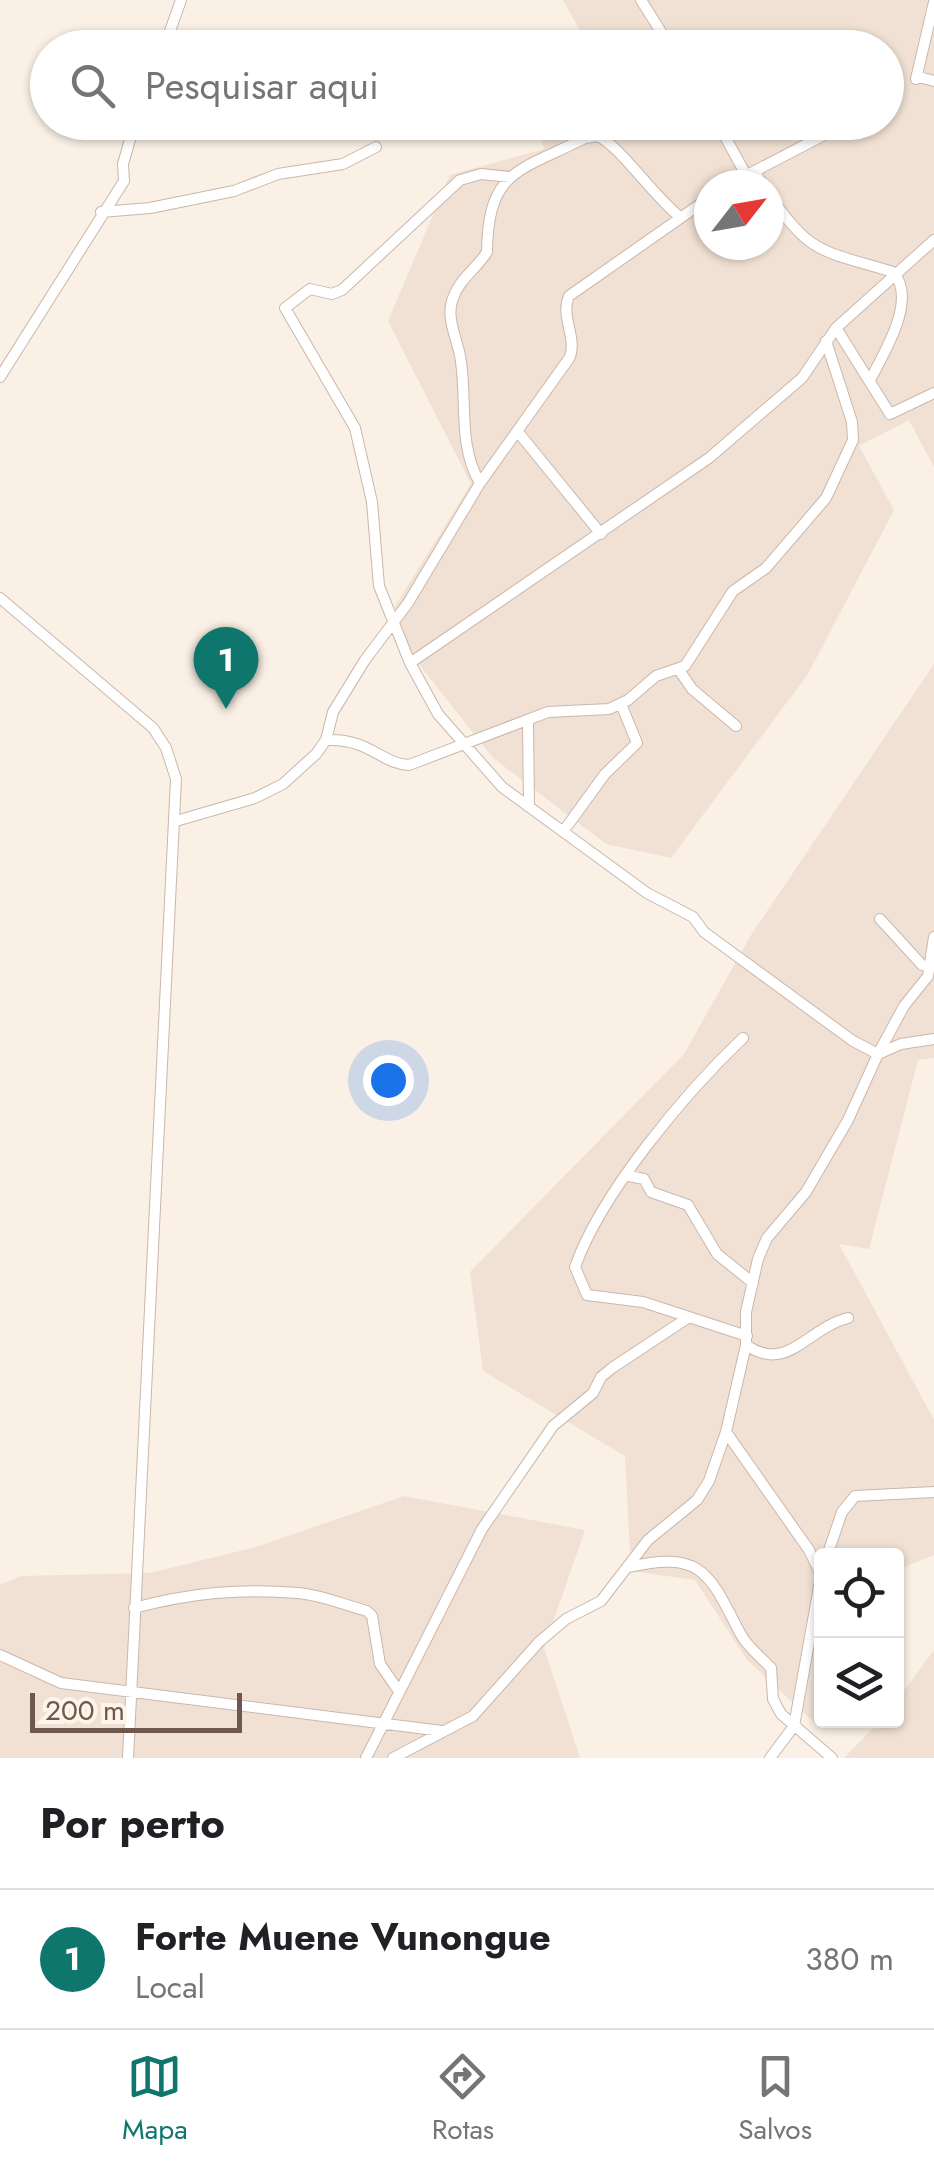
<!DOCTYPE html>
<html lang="pt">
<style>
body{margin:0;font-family:Jost,sans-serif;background:#f2f2f2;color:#202124}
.controls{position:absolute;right:30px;bottom:30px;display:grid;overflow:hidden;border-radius:10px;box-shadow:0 2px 8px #0004}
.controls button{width:90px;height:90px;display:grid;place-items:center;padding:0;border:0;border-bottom:2px solid #e0e0e0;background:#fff;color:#202124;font:50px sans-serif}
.compass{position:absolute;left:694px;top:170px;width:90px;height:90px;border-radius:50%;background:#fff;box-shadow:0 2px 8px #0004;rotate:59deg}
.scale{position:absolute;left:30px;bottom:25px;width:212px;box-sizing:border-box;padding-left:10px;border:5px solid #70574d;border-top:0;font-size:28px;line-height:35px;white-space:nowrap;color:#70574d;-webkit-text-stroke:8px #fdf4ea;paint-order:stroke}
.you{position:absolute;left:388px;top:1080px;width:35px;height:35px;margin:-25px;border:8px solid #fff;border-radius:50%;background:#1a73e8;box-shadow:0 0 0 15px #1a73e833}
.badge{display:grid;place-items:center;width:65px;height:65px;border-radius:50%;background:#0f766e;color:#fff;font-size:32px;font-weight:700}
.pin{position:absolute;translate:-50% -82px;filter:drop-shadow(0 2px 5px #0008)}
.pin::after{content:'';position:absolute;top:52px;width:35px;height:30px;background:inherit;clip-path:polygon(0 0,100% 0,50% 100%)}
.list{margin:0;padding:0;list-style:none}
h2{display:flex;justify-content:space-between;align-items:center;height:130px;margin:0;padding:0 40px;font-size:42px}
h2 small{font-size:32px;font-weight:400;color:#757577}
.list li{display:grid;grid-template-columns:65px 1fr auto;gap:30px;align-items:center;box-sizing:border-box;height:140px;padding:0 40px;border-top:2px solid #e0e0e0}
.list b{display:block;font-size:38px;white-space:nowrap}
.list p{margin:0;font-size:32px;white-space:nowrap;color:#757577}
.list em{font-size:32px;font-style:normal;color:#757577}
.icon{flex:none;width:55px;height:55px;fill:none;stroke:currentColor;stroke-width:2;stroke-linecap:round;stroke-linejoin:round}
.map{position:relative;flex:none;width:934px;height:1758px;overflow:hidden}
.search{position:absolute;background:#fff;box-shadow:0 2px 8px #0004;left:30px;right:30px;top:30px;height:110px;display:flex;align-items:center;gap:25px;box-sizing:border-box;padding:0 35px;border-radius:55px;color:#757577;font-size:38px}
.sheet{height:270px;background:#fff}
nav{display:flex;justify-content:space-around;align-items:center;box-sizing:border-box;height:140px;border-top:2px solid #e0e0e0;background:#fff;font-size:28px;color:#757577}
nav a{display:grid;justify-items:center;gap:5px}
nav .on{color:#0f766e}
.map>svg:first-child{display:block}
</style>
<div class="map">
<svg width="934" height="1758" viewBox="0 0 934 1758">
<rect width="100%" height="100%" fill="#faf0e5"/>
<!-- residential -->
<path fill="#f1e1d4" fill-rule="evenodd" d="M563,0h371v467l-25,-47 -50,26 35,64 -86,164 -137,184 -65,-14 -113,-86 -82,-104 -16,-48 76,-122 -83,-163 62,-146 94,-26 -7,-25 3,-1h27l9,10 34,-11h276v-74l-297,-1zM709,185h60v60h-60z
M934,664v394l-16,2 -49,189 -30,-5 95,176v135l-37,15 -1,-14h-74v146l-5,23 -70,-65 -52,-80 -64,-9 -6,-115 -142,-85 -13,-99 214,-218 67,-119z
M404,1496l181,34 -41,118 36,110h-580v-173l21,-9 129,-3 106,-26z
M934,1650v108h-90l36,-37 16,-1 1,-20z"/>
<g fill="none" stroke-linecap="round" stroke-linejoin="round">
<defs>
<path id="minor" d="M641,0l30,48
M164,48l17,-48
M919,77l15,4
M916,79l18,-77
M717,122l28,51
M755,172l8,13
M511,177l-30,-3 -21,6 -118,110 -10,4 -22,-5 -25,19 70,120 17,74 7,84 31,77 28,51 64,73 145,106 46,24 11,15 149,109 25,13 26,-48 24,-30 6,-39
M728,185l121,-63
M769,194c41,62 56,57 124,78 25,27 -9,81 -23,108
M101,212l49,-4 84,-17 44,-17 65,-10 33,-17
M836,328l54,86 44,-21
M0,377l124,-196 -1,-17 12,-42
M518,432l83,102
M480,483c-22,-37 -13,-81 -19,-121 -2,-20 -15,-41 -9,-61 7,-23 24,-31 35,-49 1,-83 33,-81 98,-114l13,-2c23,11 55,60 82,81
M0,598l153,130 13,20 10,31 -48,979
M410,663l299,-205 93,-80 34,-50 98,-88
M679,670l13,19 44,37
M528,723l1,84
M326,740c44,-2 55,24 83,25l139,-53 61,-3 19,-9 28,-24 29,-10 48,-75 33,-23 60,-70 27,-58 -1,-18 -26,-81
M176,821l79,-23 28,-14 33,-30 10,-14 7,-28 32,-52 43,-57 72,-120 90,-126c7,-21 -10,-40 -1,-61l140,-98
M565,829l40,-55 32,-31 -16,-39
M880,919l42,46 8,2
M743,1038c-57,54 -142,155 -168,229l12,28 56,7 104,34
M629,1176l15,3 7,13 37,13 29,49 36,29
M746,1345c42,29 61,-17 102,-27
M726,1432l83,118 11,23
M827,1556l15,-44 13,-16 79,-4
M629,1567c74,-17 80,7 111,66 7,14 20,23 31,35l2,31 8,15 51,44
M134,1608c56,-15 106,-20 164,-15 24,2 46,12 69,18l5,5 8,48 18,26
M0,1655l61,28 381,48
M366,1758l116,-229 71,-103 40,-33 8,-16 11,-9 74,-49
M393,1758l80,-42 66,-74 27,-23 35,-18 47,-61 49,-40 12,-19 17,-49 20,-87v-33l12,-53 9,-21 39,-46 42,-72 30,-66 23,-10 33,-5
M770,1758l24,-32 28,-156"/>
</defs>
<!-- minor casing -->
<use href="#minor" stroke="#cab7ac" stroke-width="12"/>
<!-- minor -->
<use href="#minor" stroke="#fff" stroke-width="10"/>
</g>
</svg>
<div class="controls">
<button><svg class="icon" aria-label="locate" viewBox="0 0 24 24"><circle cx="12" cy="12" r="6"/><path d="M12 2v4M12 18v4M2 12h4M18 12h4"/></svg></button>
<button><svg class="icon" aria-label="layers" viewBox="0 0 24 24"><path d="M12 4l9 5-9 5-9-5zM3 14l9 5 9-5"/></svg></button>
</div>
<svg class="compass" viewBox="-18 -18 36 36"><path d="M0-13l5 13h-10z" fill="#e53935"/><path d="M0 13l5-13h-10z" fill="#757577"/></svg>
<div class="scale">200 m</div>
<div class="you"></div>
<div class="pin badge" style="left:226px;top:709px">1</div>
<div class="search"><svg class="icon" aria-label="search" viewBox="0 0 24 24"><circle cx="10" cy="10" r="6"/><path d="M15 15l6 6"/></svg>Pesquisar aqui</div>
</div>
<section class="sheet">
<h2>Por perto<small></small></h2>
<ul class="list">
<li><span class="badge">1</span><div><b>Forte Muene Vunongue</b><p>Local</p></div><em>380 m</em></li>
</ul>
</section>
<nav>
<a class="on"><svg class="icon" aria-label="map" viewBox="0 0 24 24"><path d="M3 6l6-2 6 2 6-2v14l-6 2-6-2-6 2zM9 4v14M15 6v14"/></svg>Mapa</a>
<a><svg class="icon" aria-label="directions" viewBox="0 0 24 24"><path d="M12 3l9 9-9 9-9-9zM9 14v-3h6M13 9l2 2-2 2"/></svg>Rotas</a>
<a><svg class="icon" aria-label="saved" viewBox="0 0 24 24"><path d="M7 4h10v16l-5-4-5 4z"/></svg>Salvos</a>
</nav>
